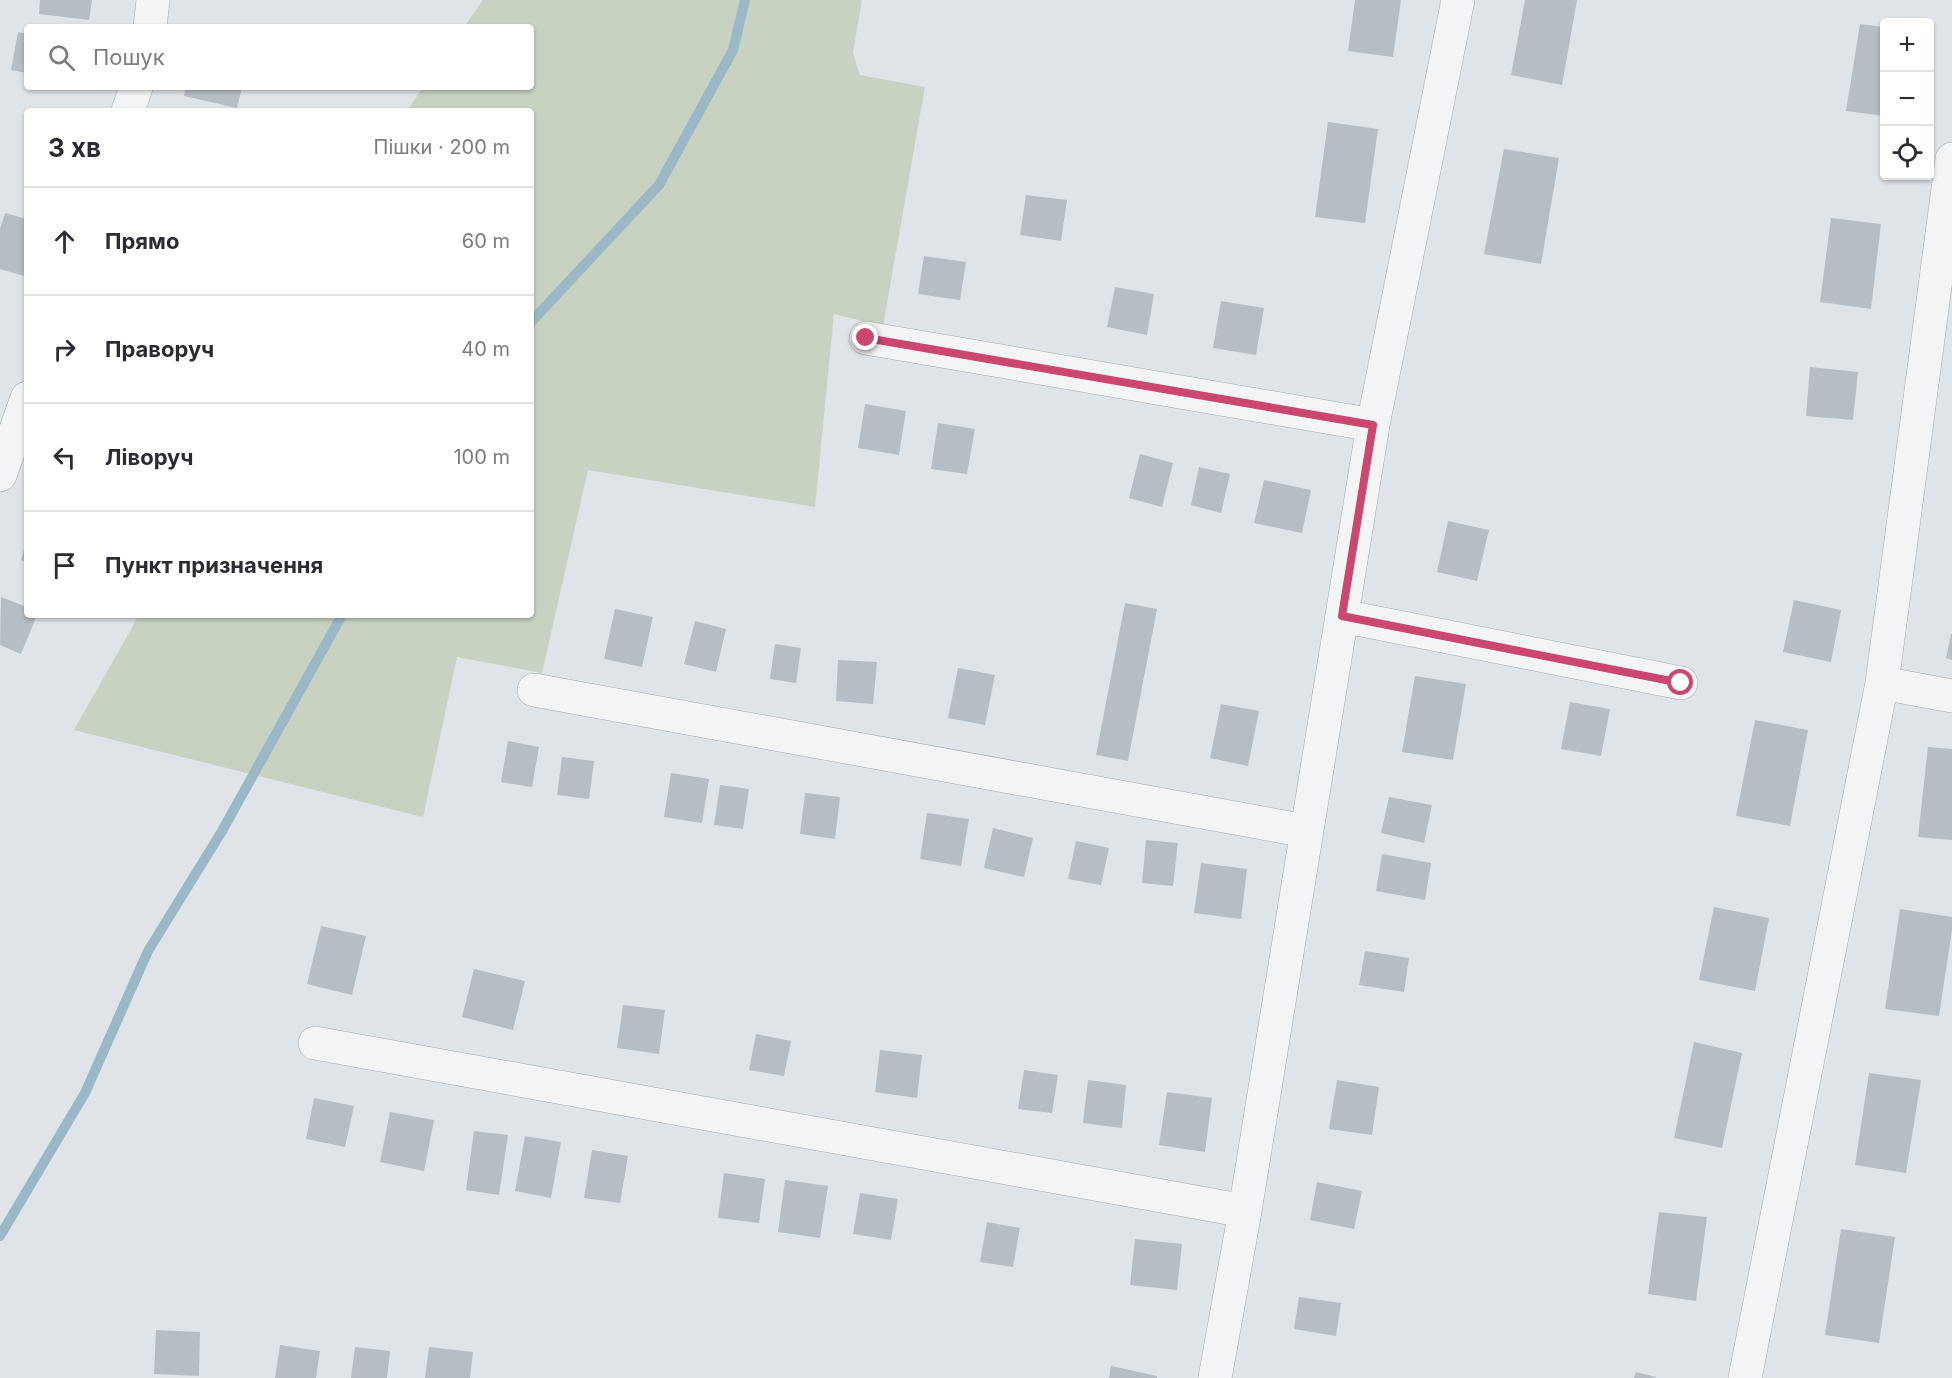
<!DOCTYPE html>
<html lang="uk">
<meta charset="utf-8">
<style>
body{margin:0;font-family:Inter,sans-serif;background:#f2f2f3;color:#2b2b33}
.controls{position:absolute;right:18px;top:18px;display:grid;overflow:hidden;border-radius:6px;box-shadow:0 2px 4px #0004}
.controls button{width:54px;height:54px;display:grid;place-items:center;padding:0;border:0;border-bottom:2px solid #e1e1e2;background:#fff;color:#2b2b33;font:30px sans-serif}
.stop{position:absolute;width:18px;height:18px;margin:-14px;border:4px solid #ca4770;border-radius:50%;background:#fff}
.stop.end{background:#ca4770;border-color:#fff;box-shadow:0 2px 6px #0008}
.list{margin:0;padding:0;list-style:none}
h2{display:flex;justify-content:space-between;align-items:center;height:78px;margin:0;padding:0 24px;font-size:26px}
h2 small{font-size:20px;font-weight:400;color:#7c7c81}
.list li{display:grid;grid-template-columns:39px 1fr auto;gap:18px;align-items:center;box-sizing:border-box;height:108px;padding:0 24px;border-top:2px solid #e1e1e2}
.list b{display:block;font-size:22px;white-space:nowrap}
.list em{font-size:20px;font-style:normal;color:#7c7c81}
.icon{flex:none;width:33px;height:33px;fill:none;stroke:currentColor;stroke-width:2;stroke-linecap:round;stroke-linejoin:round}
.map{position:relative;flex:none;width:1952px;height:1378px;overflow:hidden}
.search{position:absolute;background:#fff;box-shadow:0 2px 4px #0004;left:24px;top:24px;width:510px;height:66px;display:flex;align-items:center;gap:15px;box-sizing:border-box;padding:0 21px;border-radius:6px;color:#7c7c81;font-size:22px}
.panel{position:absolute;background:#fff;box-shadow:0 2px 4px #0004;left:24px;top:108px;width:510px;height:510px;border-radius:6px}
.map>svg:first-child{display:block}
</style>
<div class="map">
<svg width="1952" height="1378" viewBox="0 0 1952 1378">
<rect width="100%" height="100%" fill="#dfe4e8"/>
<!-- green -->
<path fill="#c8d2c0" d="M483,0h379l-9,53 7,22 65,12 -42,239 -49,-12 -19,193 -227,-37 -46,203 -85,-16 -34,160 -349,-87 65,-115h392v-504h-124l16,-24h108v-60h-67z"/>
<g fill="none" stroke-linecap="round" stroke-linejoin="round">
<!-- stream -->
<path stroke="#9bb8c7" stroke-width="10" d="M531,322l128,-137 74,-135 12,-50
M0,1236l85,-143 63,-142 74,-120 120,-216"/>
</g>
<!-- building -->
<path fill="#b6bec5" d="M40,0h52l-3,20 -50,-6z
M1355,0h46l-8,57 -45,-6z
M1525,0h52l-15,85 -51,-10z
M1860,24l24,3v89l-38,-5z
M18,32l9,2v39l-16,-3z
M186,87h56l-5,21 -53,-12z
M1328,122l50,7 -13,94 -50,-6z
M1504,149l55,9 -18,106 -57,-10z
M1026,195l41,5 -6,41 -41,-6z
M5,213l22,6v45l-3,12 -24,-7v-40z
M1831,218l50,6 -10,85 -51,-7z
M924,256l42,6 -6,38 -42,-6z
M1115,287l39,7 -7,41 -40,-8z
M1221,301l43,7 -8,47 -43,-7z
M1810,367l48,5 -5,48 -47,-4z
M865,404l41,7 -7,44 -41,-7z
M938,423l37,6 -8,45 -36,-5z
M1140,454l33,9 -11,44 -33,-9z
M1199,467l31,7 -9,39 -30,-8z
M1264,480l47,10 -9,43 -48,-10z
M1448,521l41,9 -12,51 -40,-9z
M27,540v22l-6,-2z
M1,597l26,10v8h10l-16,39 -21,-9z
M1794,600l47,10 -10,52 -48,-10z
M1125,603l32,6 -29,152 -32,-6z
M615,609l38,8 -11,50 -38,-8z
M695,621l31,8 -10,43 -32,-8z
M1951,634h1v26l-6,-2z
M775,644l26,4 -5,35 -26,-4z
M838,660l39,2 -4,42 -37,-3z
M958,668l37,7 -10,50 -37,-7z
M1415,676l51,8 -13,76 -51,-8z
M1570,702l40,7 -9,47 -40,-7z
M1221,704l38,7 -11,55 -38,-8z
M1755,720l53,10 -18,96 -54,-10z
M508,741l31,6 -7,40 -31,-5z
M1928,747l24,2v91l-34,-3z
M562,757l32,4 -5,38 -32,-4z
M671,773l38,6 -7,44 -38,-6z
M720,785l29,4 -6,40 -29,-4z
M805,793l35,4 -5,42 -35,-5z
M1389,797l43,8 -8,38 -43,-10z
M927,813l42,6 -8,47 -41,-7z
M993,828l40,10 -9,39 -40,-9z
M1146,840l32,3 -5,43 -31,-3z
M1076,841l33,7 -8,37 -33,-6z
M1382,854l49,9 -6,37 -49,-9z
M1201,863l46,6 -6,50 -47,-6z
M1714,907l55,11 -14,73 -56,-11z
M1900,909l52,8v13l-13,86 -54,-7z
M321,926l45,10 -14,59 -45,-11z
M1365,951l44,7 -5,34 -45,-7z
M474,969l51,12 -12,49 -51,-13z
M623,1005l42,5 -6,44 -42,-6z
M756,1034l35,7 -7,35 -35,-6z
M1694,1042l48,11 -20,95 -48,-10z
M880,1050l42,5 -5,43 -42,-6z
M1024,1070l34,5 -6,38 -34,-4z
M1869,1073l52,7 -15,93 -51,-8z
M1088,1080l38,5 -4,43 -39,-5z
M1337,1080l42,7 -7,48 -43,-6z
M1167,1092l45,6 -7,54 -46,-7z
M314,1098l40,8 -9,41 -39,-8z
M390,1112l44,8 -10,51 -44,-9z
M474,1131l34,4 -9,60 -33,-5z
M525,1136l36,6 -10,56 -36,-7z
M592,1150l36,6 -8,47 -36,-5z
M724,1173l41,6 -6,44 -41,-5z
M785,1180l43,6 -8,52 -42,-6z
M1317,1182l45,9 -8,38 -44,-9z
M860,1193l38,6 -7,41 -38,-6z
M1659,1212l48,5 -11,84 -48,-7z
M987,1222l33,6 -7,39 -33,-5z
M1841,1229l54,8 -16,106 -54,-8z
M1135,1239l47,5 -5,46 -47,-5z
M1299,1297l42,6 -5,33 -42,-7z
M156,1330l44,2 -1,44 -45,-2z
M280,1345l40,6 -4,27h-41z
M355,1347l35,4 -3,27h-36z
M429,1347l44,5 -3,26h-45z
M1111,1366l46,10v2h-48z
M1636,1372l20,5v1h-22z"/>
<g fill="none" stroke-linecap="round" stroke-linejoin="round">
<defs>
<path id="street" d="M150,27l3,-27
M128,111l8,-24
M866,338l507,87
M0,475l27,-77
M1342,616l339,67
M1882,683l70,13
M534,690l772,141
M315,1043l930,168
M1215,1378l30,-167 128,-786 85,-425
M1745,1378l137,-695 70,-524"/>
</defs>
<!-- street casing -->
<use href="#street" stroke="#a4acb2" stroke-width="34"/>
<!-- street -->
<use href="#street" stroke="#f2f4f6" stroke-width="33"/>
</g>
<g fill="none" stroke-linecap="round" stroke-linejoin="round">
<!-- route -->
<path stroke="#ca4770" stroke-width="8" d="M866,338l507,87 -31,191 339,67"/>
</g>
</svg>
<div class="controls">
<button>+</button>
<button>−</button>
<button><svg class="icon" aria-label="locate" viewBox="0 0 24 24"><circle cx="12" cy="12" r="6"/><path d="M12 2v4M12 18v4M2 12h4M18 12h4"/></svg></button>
</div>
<div class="stop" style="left:1681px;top:683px"></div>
<div class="stop end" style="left:866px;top:338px"></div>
<div class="search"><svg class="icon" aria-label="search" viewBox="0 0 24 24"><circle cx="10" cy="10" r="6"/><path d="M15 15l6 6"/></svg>Пошук</div>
<section class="panel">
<h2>3 хв<small>Пішки · 200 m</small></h2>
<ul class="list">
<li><svg class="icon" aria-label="ahead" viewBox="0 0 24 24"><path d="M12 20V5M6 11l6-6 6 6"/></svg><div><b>Прямо</b></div><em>60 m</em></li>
<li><svg class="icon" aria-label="right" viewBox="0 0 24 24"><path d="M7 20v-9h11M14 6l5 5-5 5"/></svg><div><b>Праворуч</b></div><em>40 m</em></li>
<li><svg class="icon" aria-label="left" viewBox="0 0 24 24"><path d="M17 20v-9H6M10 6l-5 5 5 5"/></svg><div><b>Ліворуч</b></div><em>100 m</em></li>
<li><svg class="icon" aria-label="arrive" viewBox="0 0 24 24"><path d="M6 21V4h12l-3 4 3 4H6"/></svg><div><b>Пункт призначення</b></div></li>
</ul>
</section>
</div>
